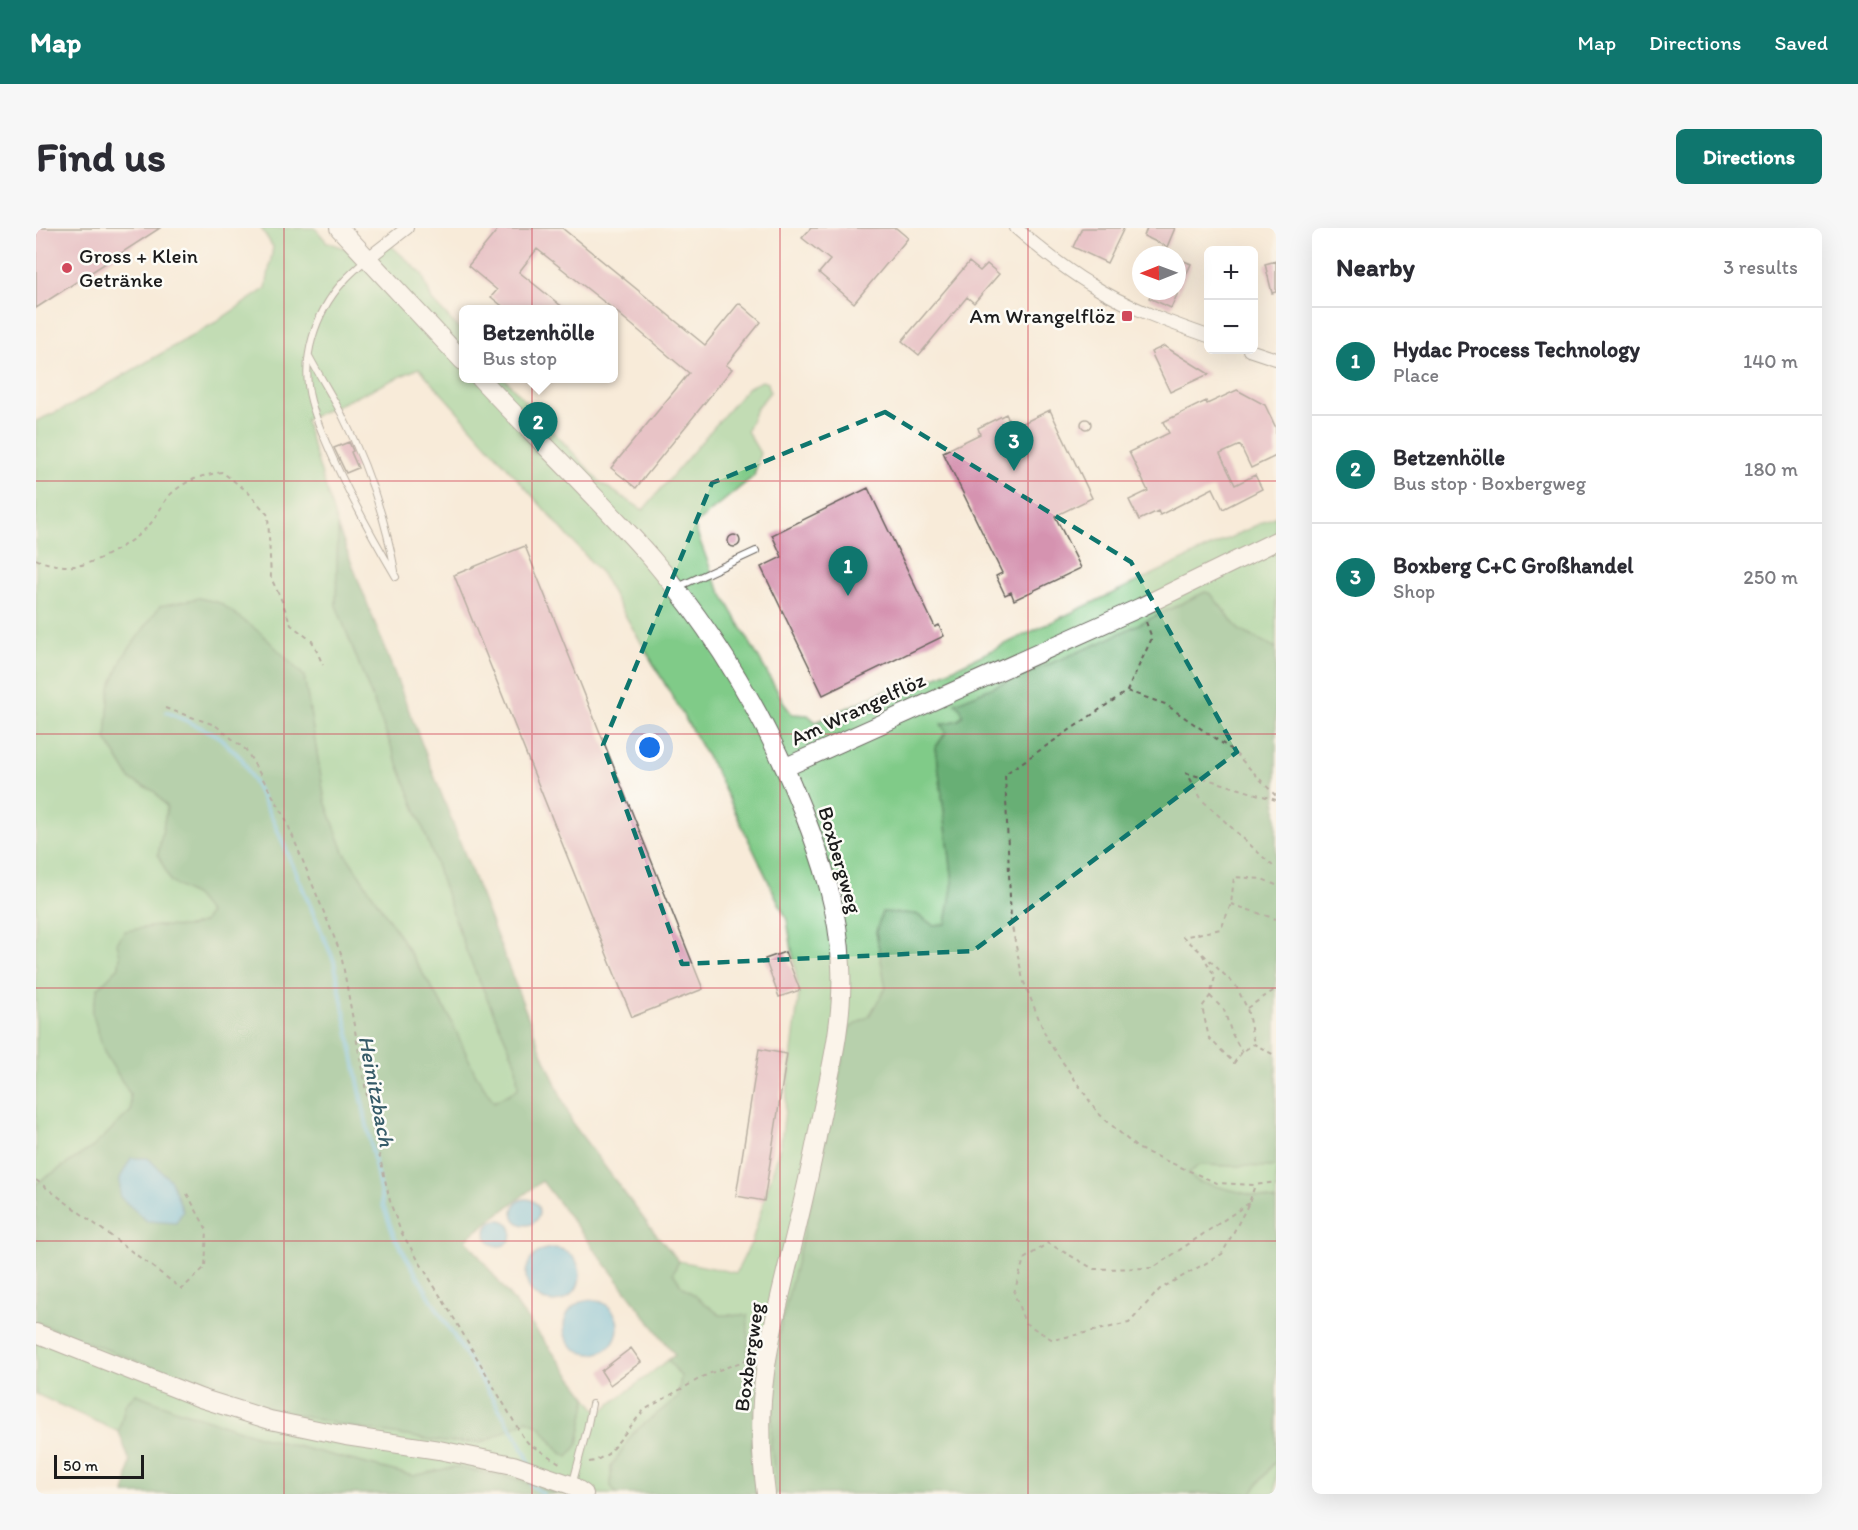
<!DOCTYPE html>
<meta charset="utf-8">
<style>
body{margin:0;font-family:Itim,sans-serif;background:#f7f7f7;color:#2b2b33}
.controls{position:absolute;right:18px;top:18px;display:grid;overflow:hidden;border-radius:9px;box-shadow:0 6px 24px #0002}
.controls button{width:54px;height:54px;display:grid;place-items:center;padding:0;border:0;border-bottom:2px solid #e1e1e2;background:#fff;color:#2b2b33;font:30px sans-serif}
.compass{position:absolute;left:1096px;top:18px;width:54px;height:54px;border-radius:50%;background:#fff;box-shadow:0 6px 24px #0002;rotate:269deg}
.scale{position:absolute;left:18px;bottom:15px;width:90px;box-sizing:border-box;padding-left:6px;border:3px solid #1c1c1c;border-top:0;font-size:16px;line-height:21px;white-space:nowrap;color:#1c1c1c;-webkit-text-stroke:4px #fdfcf7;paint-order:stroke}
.you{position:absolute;left:614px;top:520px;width:21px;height:21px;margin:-15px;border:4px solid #fff;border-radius:50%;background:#1a73e8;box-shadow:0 0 0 9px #1a73e833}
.badge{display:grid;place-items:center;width:39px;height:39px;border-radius:50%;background:#0f766e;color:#fff;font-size:20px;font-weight:700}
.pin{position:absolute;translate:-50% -50px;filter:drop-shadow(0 2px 3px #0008)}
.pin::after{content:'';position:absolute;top:32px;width:21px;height:18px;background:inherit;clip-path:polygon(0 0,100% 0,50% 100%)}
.popup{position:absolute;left:423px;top:77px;width:159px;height:78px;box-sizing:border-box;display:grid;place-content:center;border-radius:9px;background:#fff;filter:drop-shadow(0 2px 4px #0005);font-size:20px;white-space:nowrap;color:#7c7c81}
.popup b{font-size:22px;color:#2b2b33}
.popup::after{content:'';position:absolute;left:50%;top:100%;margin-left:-12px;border:12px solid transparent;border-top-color:#fff}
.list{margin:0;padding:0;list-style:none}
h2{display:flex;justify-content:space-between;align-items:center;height:78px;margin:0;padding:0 24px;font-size:26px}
h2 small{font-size:20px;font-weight:400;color:#7c7c81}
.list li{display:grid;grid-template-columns:39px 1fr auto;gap:18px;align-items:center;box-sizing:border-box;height:108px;padding:0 24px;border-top:2px solid #e1e1e2}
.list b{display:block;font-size:22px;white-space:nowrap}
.list p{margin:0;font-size:20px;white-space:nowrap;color:#7c7c81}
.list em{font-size:20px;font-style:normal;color:#7c7c81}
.map{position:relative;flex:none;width:1240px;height:1266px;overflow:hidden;border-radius:9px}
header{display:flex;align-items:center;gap:36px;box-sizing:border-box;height:84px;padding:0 30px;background:#0f766e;color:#fff}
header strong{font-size:28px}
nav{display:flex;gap:33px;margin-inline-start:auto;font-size:21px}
.intro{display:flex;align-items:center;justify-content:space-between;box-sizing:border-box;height:144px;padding:0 36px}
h1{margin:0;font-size:42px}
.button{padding:15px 27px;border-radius:9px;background:#0f766e;color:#fff;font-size:21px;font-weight:700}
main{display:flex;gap:36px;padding:0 36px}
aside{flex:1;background:#fff;border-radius:9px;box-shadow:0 6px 24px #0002}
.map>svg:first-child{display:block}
</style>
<header>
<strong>Map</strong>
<nav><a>Map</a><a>Directions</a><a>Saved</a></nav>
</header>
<div class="intro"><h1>Find us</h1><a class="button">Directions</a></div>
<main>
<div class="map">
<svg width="1240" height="1266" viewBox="0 0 1240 1266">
<rect width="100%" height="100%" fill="#fdfcf7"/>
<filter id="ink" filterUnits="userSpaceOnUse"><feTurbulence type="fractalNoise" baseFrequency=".0167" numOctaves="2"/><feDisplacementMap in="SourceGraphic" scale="12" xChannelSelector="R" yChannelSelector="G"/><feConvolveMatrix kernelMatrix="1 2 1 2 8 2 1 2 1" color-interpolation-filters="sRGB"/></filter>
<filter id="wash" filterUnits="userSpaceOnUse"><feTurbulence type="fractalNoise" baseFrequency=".008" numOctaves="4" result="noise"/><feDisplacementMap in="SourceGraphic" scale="24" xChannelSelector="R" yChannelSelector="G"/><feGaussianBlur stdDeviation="1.35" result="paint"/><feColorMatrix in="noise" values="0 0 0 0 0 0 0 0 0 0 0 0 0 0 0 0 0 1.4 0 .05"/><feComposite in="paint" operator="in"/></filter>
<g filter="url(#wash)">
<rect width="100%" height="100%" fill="#f8ebd9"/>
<!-- green -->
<path fill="#80cb88" stroke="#4e7452" stroke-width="1.5" d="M225,0h54l12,14 44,15 15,-16 36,33 10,26 31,33v45l42,1 96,104 42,27 105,-123 14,-6 6,2 2,9 -14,17 -9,22 13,22 -6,23 -60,49 21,56 71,125 6,8 16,1 8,7 82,-37 16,2 362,-171v132l-37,-18 -28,-36 -6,-2 -105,51 -144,60 5,4 2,8 -17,17 -10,15 17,135 -7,42 -13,1 -17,-11 -34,-2 -6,20 10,56 -17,28 -50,154 -45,208 -3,67 6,49h-20l-5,-46 2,-48 12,-55 -18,7 -28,-37 -39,-30 -8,-12 6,-12 57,12 16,-32 29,-98 18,-150 -12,-73 -72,-150 -115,-198 -181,-204 -114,52 33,108 -2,77 89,228 42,120 49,110 2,26 -24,13 -18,-27 -27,-59 -55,-89 -50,-75 -19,-51 -21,-125 -84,-73 -21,-5 -39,9 -50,81 -4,51 25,41 23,11 13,16 -9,48 13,27 24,14 14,16 -5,10 -15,5 -33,-1 -36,29 -1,12 -20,21 5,64 26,42 1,17 -38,36 -57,37v-763l36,-16 144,-83 50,-34 7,-41z
M1162,937l78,2v34l-77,-19 -12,-8z
M0,1094l165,64 70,23 80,18 93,15h34l10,-2 39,-20 13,6 20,26 18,-8 9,-47 12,16 69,-53 13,16 -3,21 -45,36 -22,53 5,8h-58l-45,-16 -59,-11 -41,9 -145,-37 -91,-29 -41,-16 -11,11 -6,27 -83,-38z
M1240,1232v34h-25z"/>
<!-- forest -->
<path fill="#68af74" stroke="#426648" stroke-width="1.5" d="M302,300l201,517 34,79 77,103 29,34 -6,12 8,12 39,30h28v37l19,-8 -13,56 -2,48 5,46h-141l-5,-8v-19l22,-34 45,-36 3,-21 -13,-16 7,-5 -133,-174 -76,58 121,158 -9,47 -10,13 -8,-5 -20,-26 -13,-6 -39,20 -9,2h-35l-93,-15 -80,-18 -70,-23 -165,-64v-138l57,-37 38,-36 -1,-17 -26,-42 -12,-40 6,-24 21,-21 1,-12 -3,-12 8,-12 31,-5 33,1 15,-5 5,-9 -14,-17 -24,-14 -13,-27 9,-48 -13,-16 -23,-11 -25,-41 4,-51 13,-31 37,-51 39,-8 21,5 42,31 42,42 21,125 19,51 50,75 55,89 27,59 18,27 24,-13 -2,-26 -49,-110 -42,-120 -89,-228z
M1169,364l6,2 28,36 37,18v519l-77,-2 -11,9 11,8 77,19v259l-25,34h-474l-6,-49 3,-67 3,-37 42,-171 30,-142 20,-12 17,-28 -10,-56 6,-20 34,2 17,11 13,-1 7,-42 -17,-135 10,-15 -5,-8 18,-4 4,-5 -3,-8 -5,-4 145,-60z
M100,1166l41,16 91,29 145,37 41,-9 59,11 45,16h-433l5,-32 -11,-30 6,-27z"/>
<!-- water -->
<path fill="#5db9db" stroke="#3c6a7c" stroke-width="1.5" d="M95,930h17l23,23 12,30 -7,12 -29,-2 -27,-24v-19z
M477 984a13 13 0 1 1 26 0a13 13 0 1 1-26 0Z
M450 1005a13 13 0 1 1 26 0a13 13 0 1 1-26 0Z
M490 1047a27 27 0 1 1 54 0a27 27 0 1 1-54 0Z
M528 1099a27 27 0 1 1 54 0a27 27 0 1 1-54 0Z"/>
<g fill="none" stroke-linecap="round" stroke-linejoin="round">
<!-- stream -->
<path stroke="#5db9db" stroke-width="4" d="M131,484l50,23 25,24 32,63 60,139 49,244 11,31 46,78 78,125 9,18 2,8
M494,1248l1,9 12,9"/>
</g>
<g id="blocks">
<!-- building -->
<path fill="#d593b0" d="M0,0h124l-124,80z
M463,0h63l143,117 34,-42 22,19 -35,43 6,4 -96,119 -25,-20 78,-95 -76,-64 -76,-60 -18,23 46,37h-59l-15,-12 6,-7 -29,-24z
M775,0h85l12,10 -54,65 -35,-30 11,-13 -28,-22z
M1046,0h42l-17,35 -34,-16z
M1111,0h28l-8,19 -23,-11z
M1141,30l14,6 -20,44 -22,-10 4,-7h24z
M1240,33v31l-4,1 -7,-29z
M933,34l11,9 7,-7 12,10 -25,29 -7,-6 -48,58 -17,-14z
M1128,118l45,28 -39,18 -19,-40z
M1201,162l28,15 11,23v28l-25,12 -11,-23 -20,9 15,31 20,-10 7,14 -39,20 -10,-21 -53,27 -2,-4 -19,9 -10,-20 19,-9 -19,-39 40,-19 -6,-11 43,-21 1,3z
M1014,182l42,88 -37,18 26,52 -67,32 -3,-8 -6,3 -9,-19 6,-3 -59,-121 37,-18 -2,-6 28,-14 7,14z
M1045 196a5 5 0 1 1 10 0a5 5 0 1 1-10 0Z
M313,214l4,9 -2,1 7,16 -12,5 -12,-25z
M832,260l67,139 4,-2 5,11 -121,59 -62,-128 21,-10 -10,-22z
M692 313a6 6 0 1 1 12 0a6 6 0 1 1-12 0Z
M489,318l178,443 -71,28 -178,-442z
M749,724l15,38 -21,7 -14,-38z
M723,821l28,5 -23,147 -28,-5z
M595,1120l10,14 -31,23 -9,-14z"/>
</g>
</g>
<g filter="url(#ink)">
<use href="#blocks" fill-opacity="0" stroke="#69645e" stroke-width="1.5"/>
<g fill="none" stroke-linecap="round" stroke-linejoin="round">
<defs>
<path id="lane" d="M330,32c-8,7 -16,14 -23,22 -28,31 -43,78 -32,119 5,19 13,37 21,55 19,42 41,82 64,121
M273,128c10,19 22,38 32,57 25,49 44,104 54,158
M642,359l78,-36
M537,1254l14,-53 5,-25"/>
<path id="street" d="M980,0c23,20 47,40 74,56 36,23 78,38 118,52
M331,31l40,-31
M1213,122l27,9"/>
<path id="secondary" d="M303,0l124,133
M444,150c57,61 117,118 172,181 64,75 114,159 150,250 20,50 37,102 39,157 3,54 -11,107 -22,160 -9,49 -21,97 -33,146 -10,42 -21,85 -24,129 -2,31 0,62 4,93
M750,539l355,-160 135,-66
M0,1105l164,65 70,22 76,16 93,14 74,15 58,20 13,9"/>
</defs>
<!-- lane casing -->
<use href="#lane" stroke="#69645e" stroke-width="8"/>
<!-- street casing -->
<use href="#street" stroke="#69645e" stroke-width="14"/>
<!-- secondary casing -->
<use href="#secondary" stroke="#69645e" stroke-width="20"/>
<!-- path -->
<path stroke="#69645e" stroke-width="2" stroke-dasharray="4.5 4.5" stroke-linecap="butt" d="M0,331c8,5 30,8 40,7 22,-3 61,-26 75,-43 8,-9 12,-22 21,-30 16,-14 29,-17 50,-21l25,19 21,24 3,63 11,23 9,24 21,16 11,24
M1110,394l6,16 -25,53 -122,83 6,148 12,58 25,61 50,72 39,35 80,35 38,2 21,-3
M1091,463l38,13 67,46 44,46
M129,480l50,17 31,25 38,65 57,139 31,170 19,81 10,27 54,88 68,117 6,7 34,21
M1240,572l-89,-27 15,27 74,69
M1240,657l-14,-6 -28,-2 -3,27 -10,25 -38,8 18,15 14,25 -5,19 -8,11 7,31 25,25 8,-11 12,-8 22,12
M1195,676l45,15
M1167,726l33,32 11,22 7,36
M1174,768l14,14 8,24 10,18
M1211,780l29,-19
M0,952l146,109 23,-22 2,-37 -22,-40
M1213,975l-96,65 -59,1 -46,-26 -24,16 -10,34 11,30 28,17 76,-17 31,-34 62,-35 27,-51 6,-18
M553,1234l6,-1 13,-7 36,-44 64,-36 44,-16"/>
<!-- lane -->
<use href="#lane" stroke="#fff" stroke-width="6"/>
<!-- street -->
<use href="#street" stroke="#fff" stroke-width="12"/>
<!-- secondary -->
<use href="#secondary" stroke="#fff" stroke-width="18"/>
</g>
</g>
<!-- marked area -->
<path d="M0 0H1240V1266H0ZM849,184l246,150 106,190 -264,199 -291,13 -79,-219 109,-262z" fill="#f8ebd9" fill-opacity=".55" fill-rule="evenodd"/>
<path fill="none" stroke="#0f766e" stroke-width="4.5" stroke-dasharray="12 8" stroke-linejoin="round" d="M849,184l246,150 106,190 -264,199 -291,13 -79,-219 109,-262z"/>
<!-- grid -->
<path fill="none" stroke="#d1495b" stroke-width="1.5" stroke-opacity="0.55" d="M248,0v1266M496,0v1266M744,0v1266M992,0v1266M0,253h1240M0,506h1240M0,760h1240M0,1013h1240"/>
<!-- markers -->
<g fill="#d1495b" stroke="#fdfcf7" stroke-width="2">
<circle cx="31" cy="40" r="6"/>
<rect x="1085" y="82" width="12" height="12" rx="3"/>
</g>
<g text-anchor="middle" stroke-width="5" stroke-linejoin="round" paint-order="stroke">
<!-- poi labels -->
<g font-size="21" fill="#1c1c1c" stroke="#fdfcf7" text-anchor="start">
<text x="43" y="35">Gross + Klein<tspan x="43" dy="24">Getränke</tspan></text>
<text x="1079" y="95" text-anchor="end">Am Wrangelflöz</text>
</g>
<!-- street labels -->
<g font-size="21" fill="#1c1c1c" stroke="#fdfcf7">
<text transform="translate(822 481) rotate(-25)" y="7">Am Wrangelflöz</text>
<text transform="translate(804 632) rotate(74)" y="7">Boxbergweg</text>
<text transform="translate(713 1129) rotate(-82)" y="7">Boxbergweg</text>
</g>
<!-- water labels -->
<g font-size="22" font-style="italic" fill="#365b68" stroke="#fdfcf7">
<text transform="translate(341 863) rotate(79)" y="8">Heinitzbach</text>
</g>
</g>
</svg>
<div class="controls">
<button>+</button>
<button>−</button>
</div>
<svg class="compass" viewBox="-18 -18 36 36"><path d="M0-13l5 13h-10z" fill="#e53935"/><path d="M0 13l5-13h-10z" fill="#7c7c81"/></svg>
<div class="scale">50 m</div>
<div class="you"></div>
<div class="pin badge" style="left:812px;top:368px">1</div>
<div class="pin badge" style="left:502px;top:224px">2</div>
<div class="popup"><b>Betzenhölle</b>Bus stop</div>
<div class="pin badge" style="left:978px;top:243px">3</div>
</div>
<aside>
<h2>Nearby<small>3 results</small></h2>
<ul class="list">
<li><span class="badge">1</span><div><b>Hydac Process Technology</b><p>Place</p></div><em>140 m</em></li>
<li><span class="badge">2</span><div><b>Betzenhölle</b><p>Bus stop · Boxbergweg</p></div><em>180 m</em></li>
<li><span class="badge">3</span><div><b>Boxberg C+C Großhandel</b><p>Shop</p></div><em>250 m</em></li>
</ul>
</aside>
</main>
